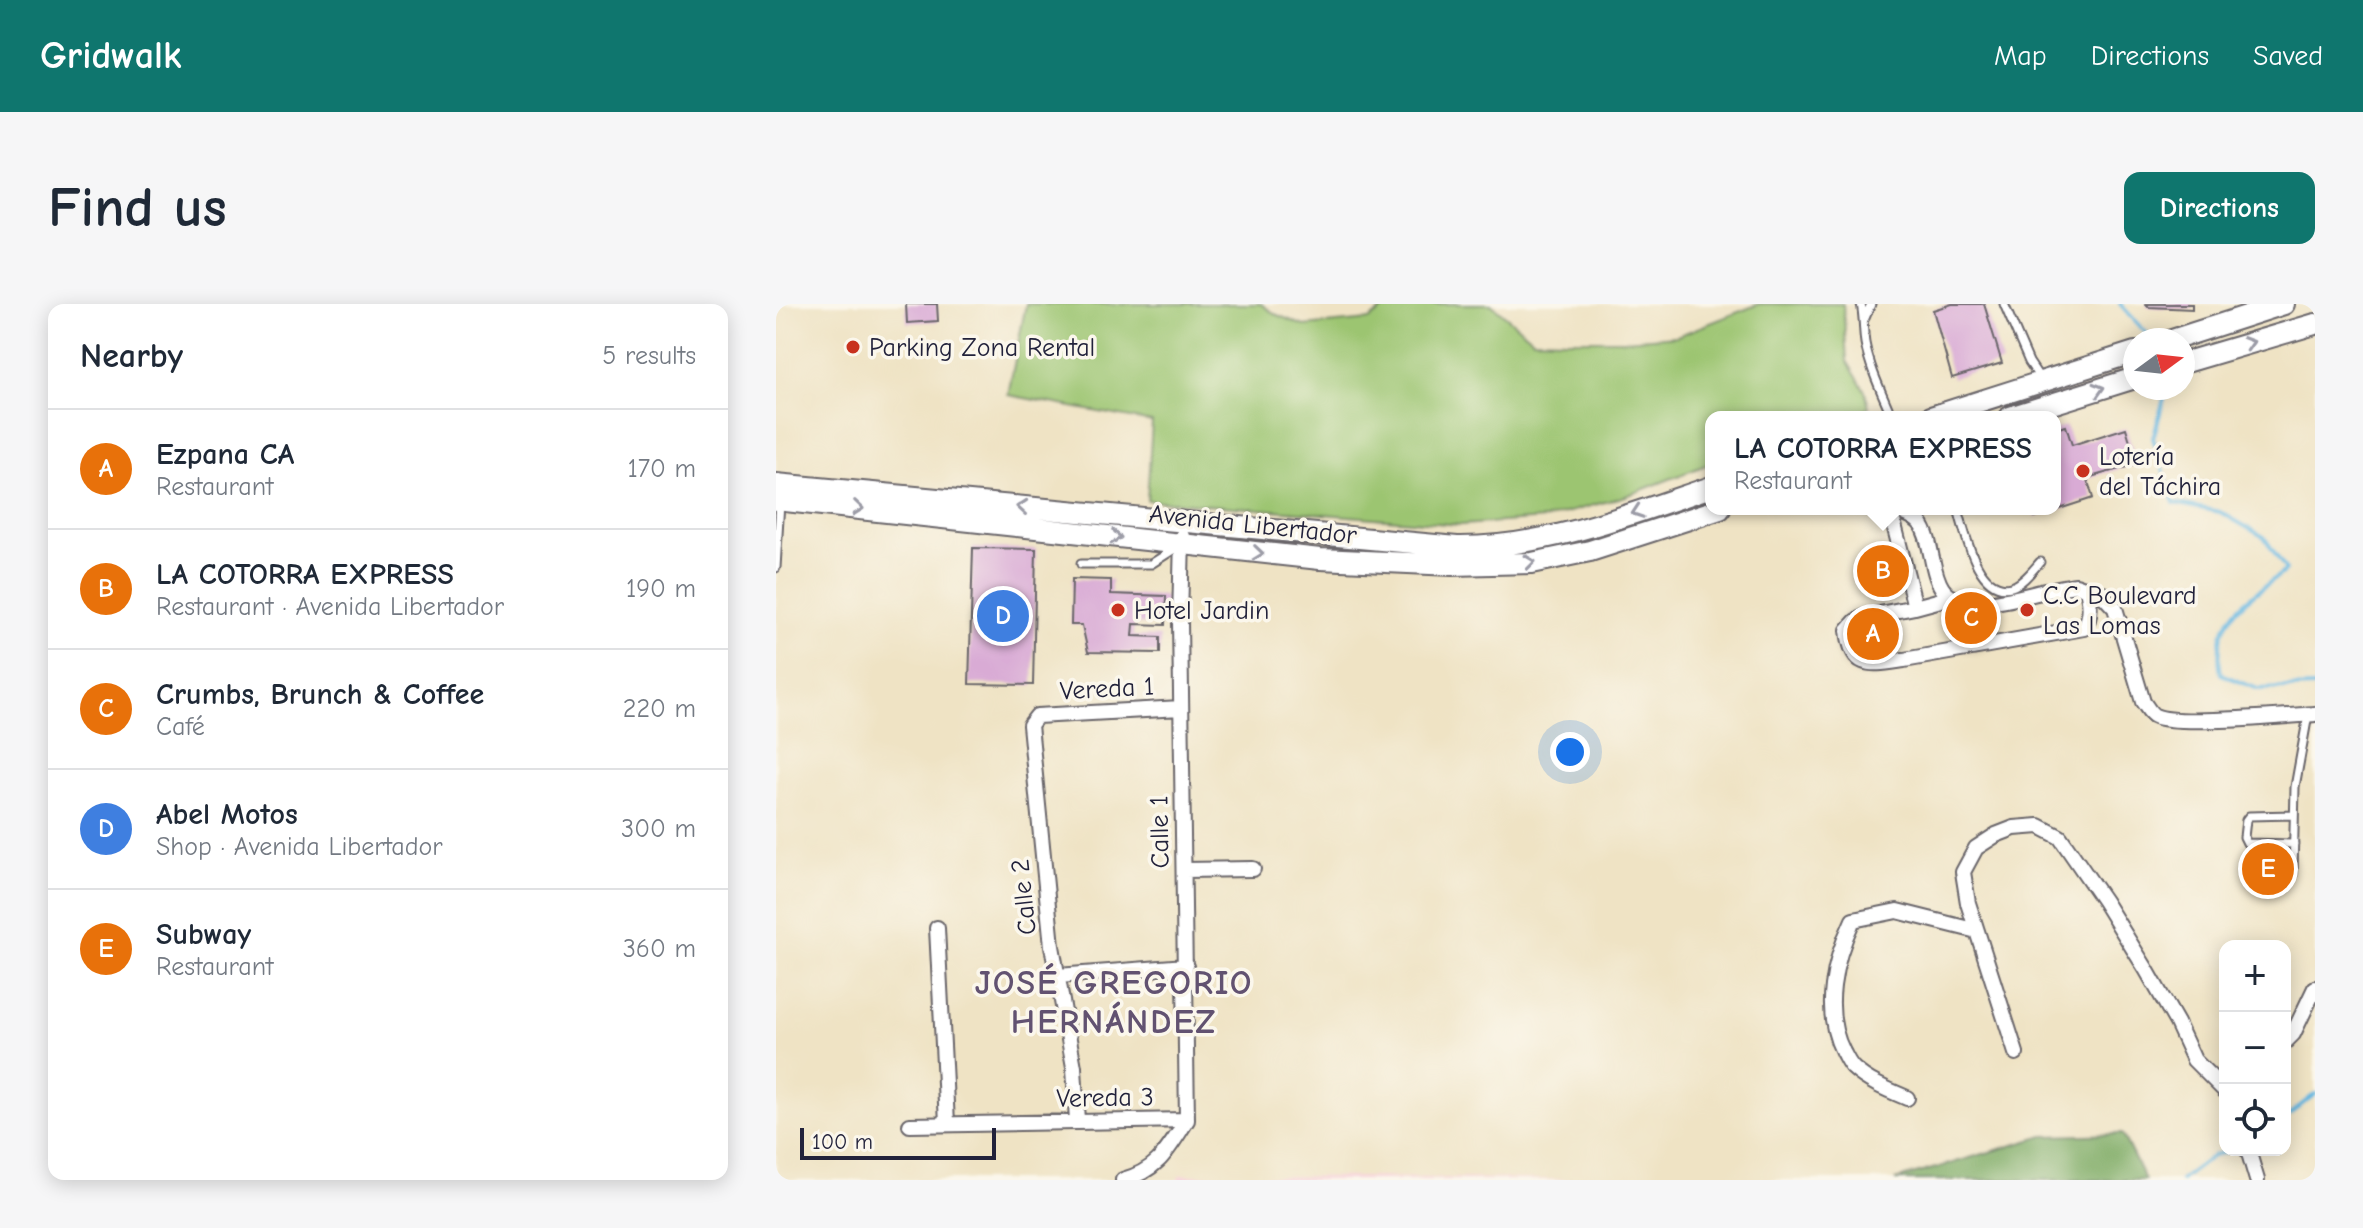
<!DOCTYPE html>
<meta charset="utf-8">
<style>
body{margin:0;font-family:"Comic Neue",sans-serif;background:#f6f6f7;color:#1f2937}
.controls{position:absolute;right:24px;bottom:24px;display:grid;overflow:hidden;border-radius:16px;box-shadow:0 4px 20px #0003}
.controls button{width:72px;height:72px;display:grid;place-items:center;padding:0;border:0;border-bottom:2px solid #e0e1e3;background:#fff;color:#1f2937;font:40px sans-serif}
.compass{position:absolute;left:1347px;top:24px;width:72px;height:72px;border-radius:50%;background:#fff;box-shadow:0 4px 20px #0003;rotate:75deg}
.scale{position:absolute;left:24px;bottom:20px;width:196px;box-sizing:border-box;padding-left:8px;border:4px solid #22223b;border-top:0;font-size:22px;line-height:28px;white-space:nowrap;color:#22223b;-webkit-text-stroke:6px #fbf7ec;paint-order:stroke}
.you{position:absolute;left:794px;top:448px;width:28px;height:28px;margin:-20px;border:6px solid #fff;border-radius:50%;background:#1a73e8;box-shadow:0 0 0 12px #1a73e833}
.badge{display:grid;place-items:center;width:52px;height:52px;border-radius:50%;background:#0f766e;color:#fff;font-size:26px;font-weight:700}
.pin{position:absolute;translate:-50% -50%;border:4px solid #fff;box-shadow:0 2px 8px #0006}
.popup{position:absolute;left:929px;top:107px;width:356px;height:104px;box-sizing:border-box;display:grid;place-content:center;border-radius:16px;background:#fff;filter:drop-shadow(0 2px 6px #0005);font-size:26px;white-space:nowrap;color:#747a83}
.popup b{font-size:30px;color:#1f2937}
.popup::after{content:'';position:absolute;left:50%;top:100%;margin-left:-16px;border:16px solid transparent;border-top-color:#fff}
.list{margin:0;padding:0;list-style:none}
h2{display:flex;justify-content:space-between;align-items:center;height:104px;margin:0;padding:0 32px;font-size:34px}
h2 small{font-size:26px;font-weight:400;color:#747a83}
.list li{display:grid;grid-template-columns:52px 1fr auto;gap:24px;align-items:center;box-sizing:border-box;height:120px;padding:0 32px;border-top:2px solid #e0e1e3}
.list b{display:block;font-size:30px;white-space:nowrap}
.list p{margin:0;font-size:26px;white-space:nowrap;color:#747a83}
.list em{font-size:26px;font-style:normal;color:#747a83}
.icon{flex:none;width:44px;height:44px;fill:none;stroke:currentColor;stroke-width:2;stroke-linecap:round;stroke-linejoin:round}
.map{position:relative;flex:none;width:1539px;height:876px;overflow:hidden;border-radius:16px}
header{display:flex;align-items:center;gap:48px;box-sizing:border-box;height:112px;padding:0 40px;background:#0f766e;color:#fff}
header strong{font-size:38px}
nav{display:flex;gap:44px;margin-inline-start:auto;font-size:28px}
.intro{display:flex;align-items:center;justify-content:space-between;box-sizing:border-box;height:192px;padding:0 48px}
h1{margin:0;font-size:56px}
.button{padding:20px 36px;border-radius:16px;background:#0f766e;color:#fff;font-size:28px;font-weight:700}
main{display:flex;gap:48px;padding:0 48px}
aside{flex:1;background:#fff;border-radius:16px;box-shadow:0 4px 20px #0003}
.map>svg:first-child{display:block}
</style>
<header>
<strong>Gridwalk</strong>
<nav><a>Map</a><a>Directions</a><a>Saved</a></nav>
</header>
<div class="intro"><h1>Find us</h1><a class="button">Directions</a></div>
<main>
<aside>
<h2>Nearby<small>5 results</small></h2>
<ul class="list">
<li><span class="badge" style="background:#e8710a">A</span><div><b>Ezpana CA</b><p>Restaurant</p></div><em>170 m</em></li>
<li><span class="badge" style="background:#e8710a">B</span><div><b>LA COTORRA EXPRESS</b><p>Restaurant · Avenida Libertador</p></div><em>190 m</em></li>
<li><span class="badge" style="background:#e8710a">C</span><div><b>Crumbs, Brunch &amp; Coffee</b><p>Café</p></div><em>220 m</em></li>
<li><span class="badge" style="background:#3f7fe0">D</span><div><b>Abel Motos</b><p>Shop · Avenida Libertador</p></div><em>300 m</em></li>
<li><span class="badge" style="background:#e8710a">E</span><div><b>Subway</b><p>Restaurant</p></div><em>360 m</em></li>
</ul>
</aside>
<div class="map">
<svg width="1539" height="876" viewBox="0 0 1539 876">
<rect width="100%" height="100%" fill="#fbf7ec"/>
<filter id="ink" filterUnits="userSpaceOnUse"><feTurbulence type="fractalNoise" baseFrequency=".0125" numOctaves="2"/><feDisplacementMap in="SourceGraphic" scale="16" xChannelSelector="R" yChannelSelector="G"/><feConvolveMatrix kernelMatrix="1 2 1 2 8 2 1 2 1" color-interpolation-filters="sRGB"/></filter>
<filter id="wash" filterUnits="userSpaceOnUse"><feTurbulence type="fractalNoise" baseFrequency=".006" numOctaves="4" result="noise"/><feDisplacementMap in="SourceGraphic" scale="32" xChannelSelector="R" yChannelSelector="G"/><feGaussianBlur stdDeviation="1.8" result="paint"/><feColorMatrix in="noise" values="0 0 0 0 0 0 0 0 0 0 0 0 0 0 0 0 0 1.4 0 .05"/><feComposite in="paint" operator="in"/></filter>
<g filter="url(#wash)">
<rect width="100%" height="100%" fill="#efe3c4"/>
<!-- built -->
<path fill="#f6cfd8" d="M404,871l439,5h-442z"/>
<!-- green -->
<path fill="#9cc571" stroke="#5f7456" stroke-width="2" d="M250,0h235l14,10 29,12 65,-6 21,-16h101l42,35 33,1h58l53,-4 82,-32h84l4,57 18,30 4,16 -12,10h-146v46l-85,33 -81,23 -84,6 -314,-25 5,-78 -144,-27z"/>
<!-- forest -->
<path fill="#7daa63" stroke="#50664f" stroke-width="2" d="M1346,830l23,46h-250l149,-44z"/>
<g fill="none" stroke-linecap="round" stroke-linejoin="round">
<!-- stream -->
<path stroke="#65b7e1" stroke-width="4" d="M1344,0l30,33
M1391,84l-14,50 21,65 46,9 44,25 22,33c-40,32 -75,45 -65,104l37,15 57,-2
M1509,814l30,-24
M1405,876l33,-25 19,-5"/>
</g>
<g id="blocks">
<!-- building -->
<path fill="#d9abd5" d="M130,0h31l1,17 -31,2z
M1176,0h32l18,59 -50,15 -19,-68z
M1370,0h46v5l-43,-2z
M1290,122l6,19 54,-17 11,36 -50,14 6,20 -58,19 -2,-8h22v-80z
M197,244l63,1 -3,136 -64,-1z
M296,275l39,1v14l55,2 -1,29 -31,-1 -1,12 27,1v16l-72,-1 -6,-27h-11z
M1478,550h28l-1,35 -27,-5z"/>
</g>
</g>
<g filter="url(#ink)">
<use href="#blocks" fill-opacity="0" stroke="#6a666b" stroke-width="2"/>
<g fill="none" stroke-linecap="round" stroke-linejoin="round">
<defs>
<path id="lane" d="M1085,0c3,13 2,26 4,39 5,26 17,50 27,74
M1228,0l25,58 12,18
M1089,14l6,-14
M1182,205c7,23 19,86 53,78 11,-3 21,-16 29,-25
M305,260h70l25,-16
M0,264l4,-66
M1518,540l-47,-1 -3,-6 2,-17 3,-4 45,-1
M1517,570l2,-87 13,-72"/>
<path id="street" d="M1114,205l25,98 -51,10 -8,4 -8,9c4,40 22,35 56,30l180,-32c8,-12 6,-26 3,-39l-11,-4c-34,4 -68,19 -103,18 -49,-1 -34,-54 -53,-80 -7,-8 -18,-11 -27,-14
M1311,285l14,4 14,15 28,94c4,5 7,12 12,14 20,10 132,0 160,-2
M1139,303l37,-10
M408,566l69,-1
M161,624l10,195
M282,672l128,-10
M1509,738l8,-8 22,-46
M1240,749l-48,-150 -5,-31 13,-24 20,-13 18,-7 25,-2 21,11 44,64 42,68 31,54 17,37 31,31
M1131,794c-19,-8 -39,-16 -54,-30 -5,-5 -7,-11 -10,-16 -21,-41 -9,-92 10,-132l44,-9 80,20
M301,818l-3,-55 -22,-121 -22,-221 7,-9 144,-8
M134,821l277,-5
M1472,846l9,30
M347,876c36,-10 45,-31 64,-60l-7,-499 2,-85"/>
<path id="secondary" d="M1396,36l112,-36
M1407,59l132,-39
M1155,113l204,-65
M1234,113l125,-39
M0,180l681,63c88,1 171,-32 254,-60
M0,196l544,59 132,6 80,-2 58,-12 130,-42"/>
</defs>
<!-- lane casing -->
<use href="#lane" stroke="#6a666b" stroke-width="11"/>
<!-- street casing -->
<use href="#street" stroke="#6a666b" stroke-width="18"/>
<!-- secondary casing -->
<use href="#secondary" stroke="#6a666b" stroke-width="24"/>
<!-- lane -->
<use href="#lane" stroke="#fff" stroke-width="7"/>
<!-- street -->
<use href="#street" stroke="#fff" stroke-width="14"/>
<!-- secondary -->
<use href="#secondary" stroke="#fff" stroke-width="20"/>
</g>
<!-- one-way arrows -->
<defs><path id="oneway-chevron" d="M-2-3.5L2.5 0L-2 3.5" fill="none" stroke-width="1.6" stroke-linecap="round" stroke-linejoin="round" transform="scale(2)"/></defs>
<g stroke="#9c9ca7">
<use href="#oneway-chevron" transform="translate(1473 39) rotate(-17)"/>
<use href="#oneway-chevron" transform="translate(1323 85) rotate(-17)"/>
<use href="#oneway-chevron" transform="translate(246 203) rotate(-175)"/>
<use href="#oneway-chevron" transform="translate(82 204) rotate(6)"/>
<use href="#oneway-chevron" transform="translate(861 208) rotate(161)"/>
<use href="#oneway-chevron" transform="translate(340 233) rotate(6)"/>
<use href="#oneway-chevron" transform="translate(482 249) rotate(6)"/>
<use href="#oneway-chevron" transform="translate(754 258) rotate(-7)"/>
</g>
</g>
<!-- markers -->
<g fill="#c8321e" stroke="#fbf7ec" stroke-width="3">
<circle cx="77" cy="43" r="8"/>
<circle cx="1307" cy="167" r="8"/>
<circle cx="342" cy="306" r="8"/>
<circle cx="1251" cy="306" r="8"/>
</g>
<g text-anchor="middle" stroke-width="7" stroke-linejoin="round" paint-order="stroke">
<!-- poi labels -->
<g font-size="26" fill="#22223b" stroke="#fbf7ec" text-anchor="start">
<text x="93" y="52">Parking Zona Rental</text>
<text x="1323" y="161">Lotería<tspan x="1323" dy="30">del Táchira</tspan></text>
<text x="1267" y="300">C.C Boulevard<tspan x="1267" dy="30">Las Lomas</tspan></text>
<text x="358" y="315">Hotel Jardin</text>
</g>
<!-- street labels -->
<g font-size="26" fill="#22223b" stroke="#fbf7ec">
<text transform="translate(477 220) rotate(6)" y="9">Avenida Libertador</text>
<text transform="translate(331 384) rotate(-3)" y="9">Vereda 1</text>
<text transform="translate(383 528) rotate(-91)" y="9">Calle 1</text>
<text transform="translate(247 593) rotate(-96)" y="9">Calle 2</text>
<text transform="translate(329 793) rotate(-1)" y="9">Vereda 3</text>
</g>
<!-- district labels -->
<g font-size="34" font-weight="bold" letter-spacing="2" fill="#625271" stroke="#fbf7ec">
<text x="338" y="690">JOSÉ GREGORIO<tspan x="338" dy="39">HERNÁNDEZ</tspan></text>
</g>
</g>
</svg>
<div class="controls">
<button>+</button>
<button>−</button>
<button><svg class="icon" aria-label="locate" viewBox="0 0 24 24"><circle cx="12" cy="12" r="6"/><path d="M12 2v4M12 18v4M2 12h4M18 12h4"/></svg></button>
</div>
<svg class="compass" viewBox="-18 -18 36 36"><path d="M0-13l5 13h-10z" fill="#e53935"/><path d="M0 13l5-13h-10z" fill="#747a83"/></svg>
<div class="scale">100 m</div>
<div class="you"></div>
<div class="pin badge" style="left:1097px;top:330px;background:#e8710a">A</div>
<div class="pin badge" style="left:1107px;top:267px;background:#e8710a">B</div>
<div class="popup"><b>LA COTORRA EXPRESS</b>Restaurant</div>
<div class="pin badge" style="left:1195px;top:314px;background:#e8710a">C</div>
<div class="pin badge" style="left:227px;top:312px;background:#3f7fe0">D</div>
<div class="pin badge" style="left:1492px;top:565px;background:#e8710a">E</div>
</div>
</main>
